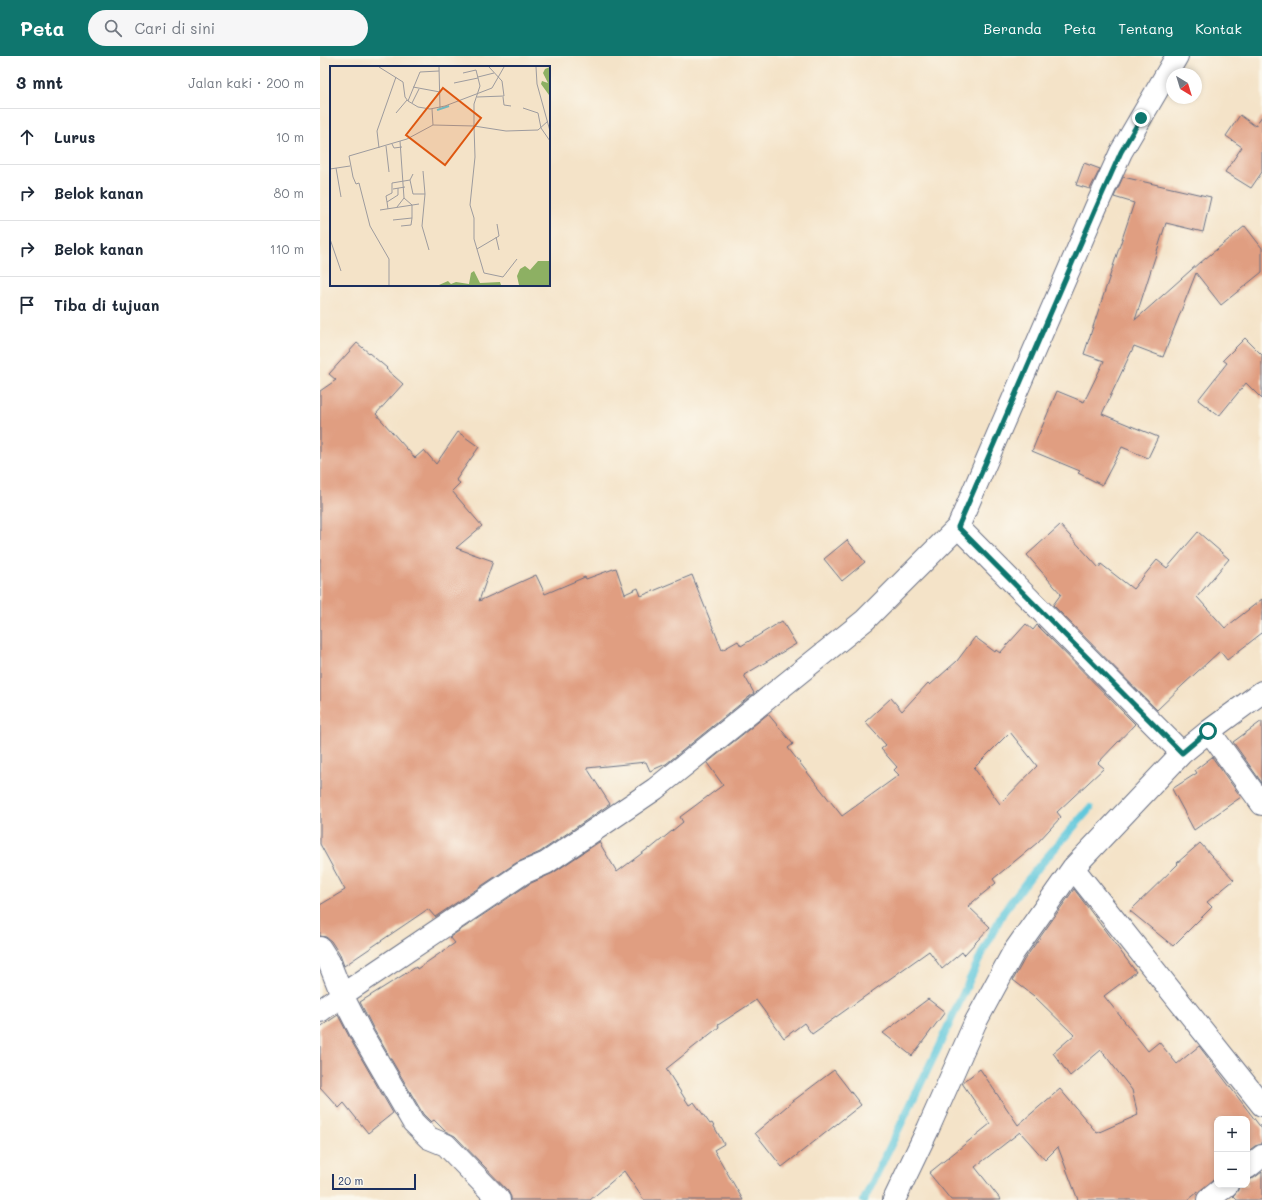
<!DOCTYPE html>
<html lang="id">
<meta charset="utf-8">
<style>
body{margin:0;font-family:Mali,sans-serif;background:#f6f6f7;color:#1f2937}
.controls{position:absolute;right:12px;bottom:12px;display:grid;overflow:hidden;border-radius:8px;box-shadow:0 2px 6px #0003}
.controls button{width:36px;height:36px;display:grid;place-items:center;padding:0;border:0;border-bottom:1px solid #e0e1e3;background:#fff;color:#1f2937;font:20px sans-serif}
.compass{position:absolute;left:846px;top:12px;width:36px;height:36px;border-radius:50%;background:#fff;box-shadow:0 2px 6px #0003;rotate:142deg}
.scale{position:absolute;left:12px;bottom:10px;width:84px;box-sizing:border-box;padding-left:4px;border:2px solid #1b2f5e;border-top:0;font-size:11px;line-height:14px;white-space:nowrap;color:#1b2f5e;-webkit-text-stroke:3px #fbf7ec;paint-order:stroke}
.stop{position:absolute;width:12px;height:12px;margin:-9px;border:3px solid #0f766e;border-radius:50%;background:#fff}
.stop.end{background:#0f766e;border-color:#fff;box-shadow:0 1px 4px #0008}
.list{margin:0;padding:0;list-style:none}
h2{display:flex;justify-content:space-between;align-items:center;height:52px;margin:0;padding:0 16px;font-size:17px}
h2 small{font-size:13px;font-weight:400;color:#747a83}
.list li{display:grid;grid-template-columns:26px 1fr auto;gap:12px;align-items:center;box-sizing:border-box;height:56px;padding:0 16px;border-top:1px solid #e0e1e3}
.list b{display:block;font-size:15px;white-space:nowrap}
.list em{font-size:13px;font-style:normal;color:#747a83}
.icon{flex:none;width:22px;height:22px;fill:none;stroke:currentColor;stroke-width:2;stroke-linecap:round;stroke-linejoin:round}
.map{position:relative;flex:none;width:942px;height:1144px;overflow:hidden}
header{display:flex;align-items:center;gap:24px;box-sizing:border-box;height:56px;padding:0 20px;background:#0f766e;color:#fff}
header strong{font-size:19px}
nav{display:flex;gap:22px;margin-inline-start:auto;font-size:14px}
.search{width:280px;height:36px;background:#f6f6f7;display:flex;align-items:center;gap:10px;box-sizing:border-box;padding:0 14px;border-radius:22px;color:#747a83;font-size:15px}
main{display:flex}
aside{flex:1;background:#fff}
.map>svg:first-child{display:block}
</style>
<header>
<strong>Peta</strong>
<div class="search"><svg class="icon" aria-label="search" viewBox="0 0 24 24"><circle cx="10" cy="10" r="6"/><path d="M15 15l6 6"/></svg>Cari di sini</div>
<nav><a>Beranda</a><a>Peta</a><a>Tentang</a><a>Kontak</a></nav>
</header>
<main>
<aside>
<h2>3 mnt<small>Jalan kaki · 200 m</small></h2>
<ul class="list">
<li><svg class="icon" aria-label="ahead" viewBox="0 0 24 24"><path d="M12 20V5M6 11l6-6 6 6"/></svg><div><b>Lurus</b></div><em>10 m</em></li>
<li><svg class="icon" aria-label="right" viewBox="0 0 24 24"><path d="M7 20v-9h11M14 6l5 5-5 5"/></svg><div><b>Belok kanan</b></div><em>80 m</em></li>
<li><svg class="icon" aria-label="right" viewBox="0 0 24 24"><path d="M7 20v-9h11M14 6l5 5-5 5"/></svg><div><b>Belok kanan</b></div><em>110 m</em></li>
<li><svg class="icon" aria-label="arrive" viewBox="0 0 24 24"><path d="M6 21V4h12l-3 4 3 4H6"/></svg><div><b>Tiba di tujuan</b></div></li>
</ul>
</aside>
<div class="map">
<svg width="942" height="1144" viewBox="0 0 942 1144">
<rect width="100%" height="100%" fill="#fbf7ec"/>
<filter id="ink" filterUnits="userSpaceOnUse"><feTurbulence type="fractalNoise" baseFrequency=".025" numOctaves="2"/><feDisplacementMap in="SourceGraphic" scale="8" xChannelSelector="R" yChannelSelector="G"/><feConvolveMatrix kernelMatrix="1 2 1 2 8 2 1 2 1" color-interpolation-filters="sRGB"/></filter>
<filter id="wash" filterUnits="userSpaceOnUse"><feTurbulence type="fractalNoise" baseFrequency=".012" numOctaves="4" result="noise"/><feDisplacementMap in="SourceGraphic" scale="16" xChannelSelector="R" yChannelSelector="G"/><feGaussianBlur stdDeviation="0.9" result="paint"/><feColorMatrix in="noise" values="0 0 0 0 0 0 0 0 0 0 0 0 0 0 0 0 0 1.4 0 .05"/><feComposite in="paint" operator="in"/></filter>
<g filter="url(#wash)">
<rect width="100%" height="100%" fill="#f4e3c8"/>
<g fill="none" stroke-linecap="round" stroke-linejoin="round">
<!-- stream -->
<path stroke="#60c8dc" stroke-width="8" d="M544,1144l74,-152 45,-97 21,-40 30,-39 56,-64"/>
</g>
<g id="blocks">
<!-- building -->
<path fill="#e09e81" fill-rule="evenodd" d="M920,59l15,11 7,-10v56l-11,16 -26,-16 17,-25 -16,-11z
M764,107l16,6 -10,20 -14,-4z
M803,121l88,20 -8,35 -37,-9 -31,97 65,-58v1l45,-37 17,22v24l-41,33 -25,-32 -33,84 -29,-11 -32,68 56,23 -10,21 -26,-11 -20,38 -24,-12 2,-2 -48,-20 25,-60 27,11 20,-41 -20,-7 50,-151 -20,-6z
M925,282l17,17v44l-16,-16 -27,33 -21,-16 29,-37 -4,-3z
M37,287l30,25 -1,1 17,15 -27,30 39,44 9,-8 12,14 22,-32 21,15 -23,33 4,3 -8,8 30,35 -26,22 37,13 -14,40 57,-26 9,19 40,-17 1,2 30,-11 9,26 13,-6 3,8 51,-21 30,75 16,-9 3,5 41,-25 14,23 -52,31 10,18 -88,71 -16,7 -4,-9 -59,6 23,36 -70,48 -24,11 -81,54 -7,-8 -84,57 -4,-11 -9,-14 -5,-4 -6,-1v-31l25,-15 -25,-46v-453l16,-11 -7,-6z
M740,469l39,43 2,-4 32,25 24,-29 10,8 31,-36 31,27 -32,38 28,31 37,-29v34l-35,27 -7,-9 -36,33 -27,26 -104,-105 8,-11 -34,-39z
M527,484l18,22 -23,19 -18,-22z
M706,568l7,6 4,-5 98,99 -37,39 6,5 -47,44 4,5 -24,26 -44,36 3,4 -28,23 22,21 -26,28 -2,-3 -20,17 -13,-18 -117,83 -8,-11 -20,15 -28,-38 -38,25 1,2 -53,42 23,36 5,-3 16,22 2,-1 12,21 -10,6 29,50h-99l-20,-29 -34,29h-79v-3l-3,-6 -53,-55 -10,-5 -11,-11 -3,2 -8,-8 -49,-84 -14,-28 56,-35 1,2 38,-26 -5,-6 79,-53 24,-11 46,-31 18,30 32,-24 1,1 33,-27 -3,-5 43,-32 -16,-22 61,-49 25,30 -5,4 54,68 57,-41 -5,-5 3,-3 -16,-18 5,-4 -21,-23 26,-24 11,13 26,-28 2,2 27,-24 18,-24 20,15 1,-2 4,3zM690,676l27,34 -37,38 -26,-36z
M942,665v62l-29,-41z
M892,701l29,40 -47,33 -22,-41 25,-16 -2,-3z
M880,787l34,37 -27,22 5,5 -39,39 -43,-35 48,-47 -1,-1z
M754,833l62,83 -32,24 44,55 11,-9 18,22 22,-18 63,83v15l-7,2 -8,6v-33h-30v58l-29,23h-110l-20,-53 -13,13 -25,-28 -45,35 26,33h-50l-22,-27 61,-49 -28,-41 18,-14 38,56 42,-36 37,44 41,-18 -6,-25 -31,-40 -31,26 -17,-23 21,-18 -40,-39 -21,-16 11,-20z
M608,943l17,13 -33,44 -29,-23z
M18,959l14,27 41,71 -25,20 -24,-30 -5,5 -19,-21v-60z
M514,1014l27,35 -79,62 -27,-34 38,-32z
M942,1116v28h-25l-4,-4 5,-6 1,-5h8v-5l7,-2z"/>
</g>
</g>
<g filter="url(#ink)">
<use href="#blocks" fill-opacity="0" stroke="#676e83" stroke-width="1"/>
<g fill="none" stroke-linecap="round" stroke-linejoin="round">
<defs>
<path id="minor" d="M638,471l138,-320 25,-55 56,-96
M889,675l53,73
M753,812l189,237
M0,892l9,14 13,33 181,-122 23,-10 109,-74 210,-169 93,-93 224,226
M0,955l22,-16 21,41 50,86 16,16 17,7 53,55
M927,1112l15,-12
M574,1144l34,-71 47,-106 38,-70 60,-85 109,-115 27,-22 53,-39
M888,1144l19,-15"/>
</defs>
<!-- minor casing -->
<use href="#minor" stroke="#676e83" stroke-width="24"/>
<!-- minor -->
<use href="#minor" stroke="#fff" stroke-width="22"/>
</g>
</g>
<g fill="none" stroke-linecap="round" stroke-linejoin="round" filter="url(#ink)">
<!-- route -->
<path stroke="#0f766e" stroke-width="5" d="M821,62l-20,34 -25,56 -138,319 224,226 26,-22"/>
</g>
<!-- overview -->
<g transform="translate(10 10)">
<rect width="220" height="220" fill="#f4e3c8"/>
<path d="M220,1v46l-1,-18 -8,-11 1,-3 6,2 -5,-10 2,-4zM208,195h12v24h-31l-2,-9 3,-7 5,-3 5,4zM144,205l6,12 20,-1 1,3h-62l9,-4 3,3 5,-2 13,2 2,-11z" fill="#8db063"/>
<path fill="none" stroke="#60c8dc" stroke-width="2" d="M107,44l12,-4"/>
<path fill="none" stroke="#9d9b9e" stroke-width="1" d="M49,1l24,15 2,15 3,4 10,6 12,2 15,-3 47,-18 12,-21M109,1l1,41M206,1l1,17 13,47M133,7l13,-3 4,16 -6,18v22l32,5 32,-1 10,-9M148,11l16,-4M124,17l24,-5M83,21l27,5M147,31l27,-1 -2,-15 -13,-14M173,31l1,8 7,1M78,35l12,-29 19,-1M82,37l7,-14M193,42l15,5 3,15 9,13M102,43l1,16 41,1 1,31 -5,48 4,13v21l10,34 19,4 14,-18M66,47l11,-13M62,78l2,4 8,-1M56,80l3,26M49,82l-2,-17 19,-54M6,102l5,29M0,103l20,-3M93,105l2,23M83,108l-3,6 3,14h12l-3,32 7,24M63,123l12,-2M57,136l-1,-6 6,-3v-10l18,-3M67,141l7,-9 -4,-57M58,143l-1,-7 11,-7v-7M50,144l39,-6M63,154l19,-2v-13l-8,-7M71,160l10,-1 1,-7M166,171l3,13M0,173l11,32M147,183l22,-13 -2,-12M59,219v-26l-19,-33 -11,-43 -3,1 -3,-7 -4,-21 58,-17 26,-14"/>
<path fill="#de5710" fill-opacity="0.15" stroke="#de5710" stroke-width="2" d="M113,22l38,30 -36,47 -39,-30z"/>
<rect width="220" height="220" fill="none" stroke="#1b2f5e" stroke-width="2"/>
</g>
</svg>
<div class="controls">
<button>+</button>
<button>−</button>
</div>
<svg class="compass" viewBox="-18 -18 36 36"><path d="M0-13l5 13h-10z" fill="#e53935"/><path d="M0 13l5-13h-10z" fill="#747a83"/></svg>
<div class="scale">20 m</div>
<div class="stop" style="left:888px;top:675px"></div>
<div class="stop end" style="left:821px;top:62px"></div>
</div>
</main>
